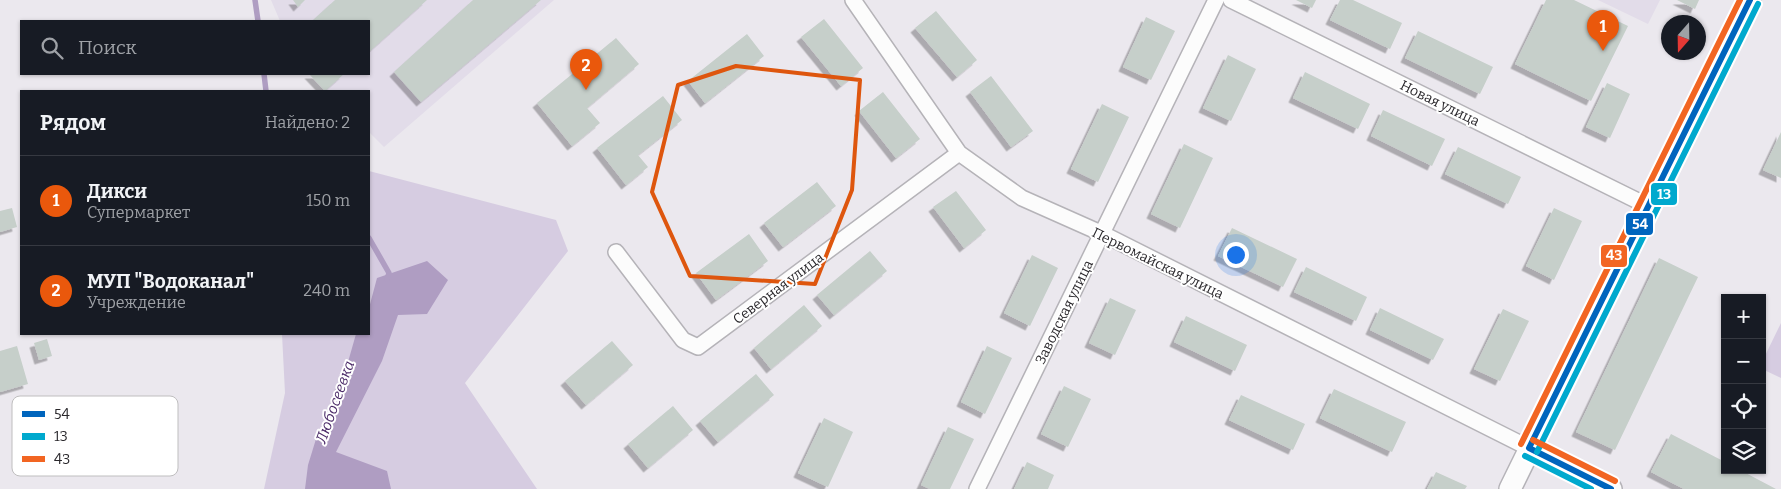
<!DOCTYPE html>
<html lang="ru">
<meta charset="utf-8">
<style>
body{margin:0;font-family:Bitter,serif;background:#20242c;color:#f1f3f6}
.controls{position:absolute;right:15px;bottom:15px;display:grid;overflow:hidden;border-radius:0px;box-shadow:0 1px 4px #0004}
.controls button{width:45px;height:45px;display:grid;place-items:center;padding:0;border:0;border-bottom:1px solid #363941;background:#171b24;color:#f1f3f6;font:25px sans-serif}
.compass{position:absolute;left:1661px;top:15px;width:45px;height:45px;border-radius:50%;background:#171b24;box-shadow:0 1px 4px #0004;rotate:200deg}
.you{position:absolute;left:1235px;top:254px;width:18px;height:18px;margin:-12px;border:4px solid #fff;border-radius:50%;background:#1a73e8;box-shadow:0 0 0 8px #1a73e833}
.badge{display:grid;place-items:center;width:32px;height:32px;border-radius:50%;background:#ea580c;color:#fff;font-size:16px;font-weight:700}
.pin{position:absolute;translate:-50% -41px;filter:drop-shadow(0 1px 2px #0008)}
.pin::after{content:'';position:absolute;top:26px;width:18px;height:15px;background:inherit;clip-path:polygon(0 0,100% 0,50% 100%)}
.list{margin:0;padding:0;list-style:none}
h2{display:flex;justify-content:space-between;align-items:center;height:65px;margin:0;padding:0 20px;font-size:21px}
h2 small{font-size:16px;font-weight:400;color:#9ea1a6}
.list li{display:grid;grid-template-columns:32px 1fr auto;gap:15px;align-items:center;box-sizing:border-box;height:90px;padding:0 20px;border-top:1px solid #363941}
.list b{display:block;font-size:19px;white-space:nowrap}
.list p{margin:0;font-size:16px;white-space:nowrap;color:#9ea1a6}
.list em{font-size:16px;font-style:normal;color:#9ea1a6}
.icon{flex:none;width:28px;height:28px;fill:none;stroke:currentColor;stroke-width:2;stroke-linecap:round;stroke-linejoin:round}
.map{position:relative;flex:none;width:1781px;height:489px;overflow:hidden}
.search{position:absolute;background:#171b24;box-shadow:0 1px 4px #0004;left:20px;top:20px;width:350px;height:55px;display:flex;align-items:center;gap:12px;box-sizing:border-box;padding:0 18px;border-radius:0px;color:#9ea1a6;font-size:19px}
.panel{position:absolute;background:#171b24;box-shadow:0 1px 4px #0004;left:20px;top:90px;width:350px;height:245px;border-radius:0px}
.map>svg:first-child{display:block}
</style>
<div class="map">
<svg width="1781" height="489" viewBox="0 0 1781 489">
<defs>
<filter id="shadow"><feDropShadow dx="-4.5" dy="4.5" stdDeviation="0" flood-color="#0004"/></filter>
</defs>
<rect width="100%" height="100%" fill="#ebe8ee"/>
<!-- built -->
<path fill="#e2dce9" d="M271,0h283l-170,147 -15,-15v-41h-44l-13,-17h57v-53h-89z
M1598,0h62l-12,24z"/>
<!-- green -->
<path fill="#d6cce1" d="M369,171l187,49 12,31 -103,132 72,106h-273l21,-96 -3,-59h87z
M1781,323v55l-19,-9v-7z"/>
<!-- water -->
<path fill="#af9dc2" d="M427,261l21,19 -21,34 -29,1 -16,46 -46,91 51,19 4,18h-86l3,-24 8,-26 16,-19 6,-15 -4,-14 10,-15 12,-42h13v-26l8,-30z"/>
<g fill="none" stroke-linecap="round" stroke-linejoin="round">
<!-- stream -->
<path stroke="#af9dc2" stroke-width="5.5" d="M255,0l3,21
M264,74l2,17
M369,238l20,35 -2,6"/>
</g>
<!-- building -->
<path fill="#c6cfca" filter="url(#shadow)" d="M293,0h12l-7,7z
M335,0h92l-58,52v-31h-57z
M473,0h68l-120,102 -27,-30z
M1296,0h20l-4,8z
M1340,0h13l49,23 -12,26 -60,-29z
M1546,0h28l54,26 -37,75 -76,-37z
M1677,0h22l-4,9z
M936,11l41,49 -20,17 -42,-49z
M1146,17l29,14 -24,49 -28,-13z
M824,19l39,49 -22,18 -40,-49z
M1418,31l75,36 -13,27 -75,-36z
M747,34l17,22 -59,47 -17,-22z
M616,38l23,26 -52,44 13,15 -28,23 -35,-43z
M1228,55l28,14 -25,52 -28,-13z
M1305,72l65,32 -12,25 -65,-31z
M309,74h35l-19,17z
M991,76l42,55 -22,16 -41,-55z
M1607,83l23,11 -20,44 -24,-11z
M883,92l37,47 -24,19 -37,-47z
M663,96l19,24 -44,35 10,12 -22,18 -29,-37z
M1102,104l27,13 -31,65 -27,-13z
M1383,110l62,29 -13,27 -61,-30z
M1781,132v46l-18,-8z
M1184,144l29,14 -33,70 -29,-14z
M1458,147l63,30 -13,27 -63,-30z
M817,182l19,24 -53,41 -19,-24z
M956,191l30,39 -22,18 -31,-41z
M12,208l5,19 -17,5v-21z
M1554,208l28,13 -28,59 -28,-14z
M1232,228l65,31 -14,28 -65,-31z
M749,234l19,27 -52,39 -20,-27z
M870,251l17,20 -53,44 -17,-20z
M1032,255l26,13 -28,58 -26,-13z
M1659,258l39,19 -83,173 -39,-18z
M1306,267l61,30 -11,24 -62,-29z
M1110,298l26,12 -21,45 -26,-12z
M804,305l18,21 -51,43 -17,-21z
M1380,308l64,31 -11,21 -63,-30z
M1503,309l26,12 -29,60 -26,-12z
M1186,316l61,29 -12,26 -61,-29z
M47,339l5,17 -13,4 -5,-17z
M612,341l21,24 -47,40 -21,-24z
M17,346l11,38 -28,8v-41z
M987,346l25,12 -27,56 -24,-12z
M756,374l18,21 -56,47 -18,-21z
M1064,386l27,13 -23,48 -27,-13z
M1334,389l72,33 -14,30 -72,-34z
M1241,395l64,29 -12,26 -64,-30z
M673,406l20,24 -45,38 -20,-24z
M824,418l29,14 -25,55 -30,-14z
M948,427l26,12 -24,50h-20l-9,-4z
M1671,434l54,28v8h15l36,19h-92l-33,-17z
M1027,462l27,13 -6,14h-34z
M1436,472l31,14 -2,3h-38z"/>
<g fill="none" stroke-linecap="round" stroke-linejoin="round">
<defs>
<path id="street" d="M853,0l106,153 63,45 81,36 426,214
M1231,0l417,206
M616,252l67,88 15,7 261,-194
M977,489l239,-489"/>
<path id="secondary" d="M1529,448l82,41
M1510,489l240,-489"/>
</defs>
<!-- street casing -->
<use href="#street" stroke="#b5b3b8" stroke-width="18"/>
<!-- secondary casing -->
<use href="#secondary" stroke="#b5b3b8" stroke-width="24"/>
<!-- street -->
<use href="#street" stroke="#fcfcfc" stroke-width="15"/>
<!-- secondary -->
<use href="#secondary" stroke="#fcfcfc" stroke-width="21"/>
<defs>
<path id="bus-1" d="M1529,448l221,-448
M1529,448l82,41"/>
<path id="bus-2" d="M1537,452l221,-448
M1525,456l66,33"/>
<path id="bus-3" d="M1533,440l82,41
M1521,444l219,-444"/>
</defs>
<!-- bus-1 casing -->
<use href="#bus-1" stroke="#fff" stroke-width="10"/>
<!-- bus-2 casing -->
<use href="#bus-2" stroke="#fff" stroke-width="10"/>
<!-- bus-3 casing -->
<use href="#bus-3" stroke="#fff" stroke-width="10"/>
<!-- bus-1 -->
<use href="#bus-1" stroke="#0065bd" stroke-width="6"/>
<!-- bus-2 -->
<use href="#bus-2" stroke="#00a9ce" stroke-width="6"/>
<!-- bus-3 -->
<use href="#bus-3" stroke="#f26522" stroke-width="6"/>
</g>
<!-- marked area -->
<path fill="none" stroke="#de560e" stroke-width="4" stroke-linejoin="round" d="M736,66l124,14 -8,110 -37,94 -125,-8 -38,-84 26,-107z"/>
<g text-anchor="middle" stroke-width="4" stroke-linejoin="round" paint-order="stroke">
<!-- street labels -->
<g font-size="14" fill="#29272b" stroke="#fff">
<text transform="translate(1440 103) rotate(26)" y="5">Новая улица</text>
<text transform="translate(1158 263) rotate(26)" y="5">Первомайская улица</text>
<text transform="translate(778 288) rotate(-37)" y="5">Северная улица</text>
<text transform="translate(1064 312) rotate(-64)" y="5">Заводская улица</text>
</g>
<!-- water labels -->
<g font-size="15" font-style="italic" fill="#4a2967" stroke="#fff">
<text transform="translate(335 402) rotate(-70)" y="5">Любосеевка</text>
</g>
</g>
<!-- legend -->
<rect x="12" y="396" width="166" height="80" rx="8" fill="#fff" stroke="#bfbebf" stroke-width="1"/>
<rect x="22" y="411" width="23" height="6" fill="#0065bd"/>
<rect x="22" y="433" width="23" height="7" fill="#00a9ce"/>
<rect x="22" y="456" width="23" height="6" fill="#f26522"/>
<g font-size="14" fill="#29272b">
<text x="54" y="419">54</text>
<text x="54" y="441">13</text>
<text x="54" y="464">43</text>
</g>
<g stroke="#fff" stroke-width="2">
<rect x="1650" y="182" width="28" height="24" rx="5" fill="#00a9ce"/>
<rect x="1625" y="212" width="29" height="24" rx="5" fill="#0065bd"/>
<rect x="1600" y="244" width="28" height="24" rx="5" fill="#f26522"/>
</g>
<g font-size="14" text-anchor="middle" font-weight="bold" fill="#fff">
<text x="1664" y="199">13</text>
<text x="1640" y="229">54</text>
<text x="1614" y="260">43</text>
</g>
</svg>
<div class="controls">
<button>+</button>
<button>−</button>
<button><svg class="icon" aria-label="locate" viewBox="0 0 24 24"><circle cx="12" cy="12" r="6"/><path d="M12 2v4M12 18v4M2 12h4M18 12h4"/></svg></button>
<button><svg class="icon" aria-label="layers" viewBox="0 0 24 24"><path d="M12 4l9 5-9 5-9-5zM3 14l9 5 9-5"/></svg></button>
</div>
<svg class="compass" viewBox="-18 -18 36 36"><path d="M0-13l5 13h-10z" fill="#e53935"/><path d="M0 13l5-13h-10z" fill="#9ea1a6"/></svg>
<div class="you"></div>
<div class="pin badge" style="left:1603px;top:51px">1</div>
<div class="pin badge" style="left:586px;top:90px">2</div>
<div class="search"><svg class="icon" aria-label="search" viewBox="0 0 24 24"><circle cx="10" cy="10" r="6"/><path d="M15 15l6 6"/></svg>Поиск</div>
<section class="panel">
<h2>Рядом<small>Найдено: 2</small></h2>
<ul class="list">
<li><span class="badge">1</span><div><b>Дикси</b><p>Супермаркет</p></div><em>150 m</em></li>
<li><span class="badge">2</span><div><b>МУП &quot;Водоканал&quot;</b><p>Учреждение</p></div><em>240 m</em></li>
</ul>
</section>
</div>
